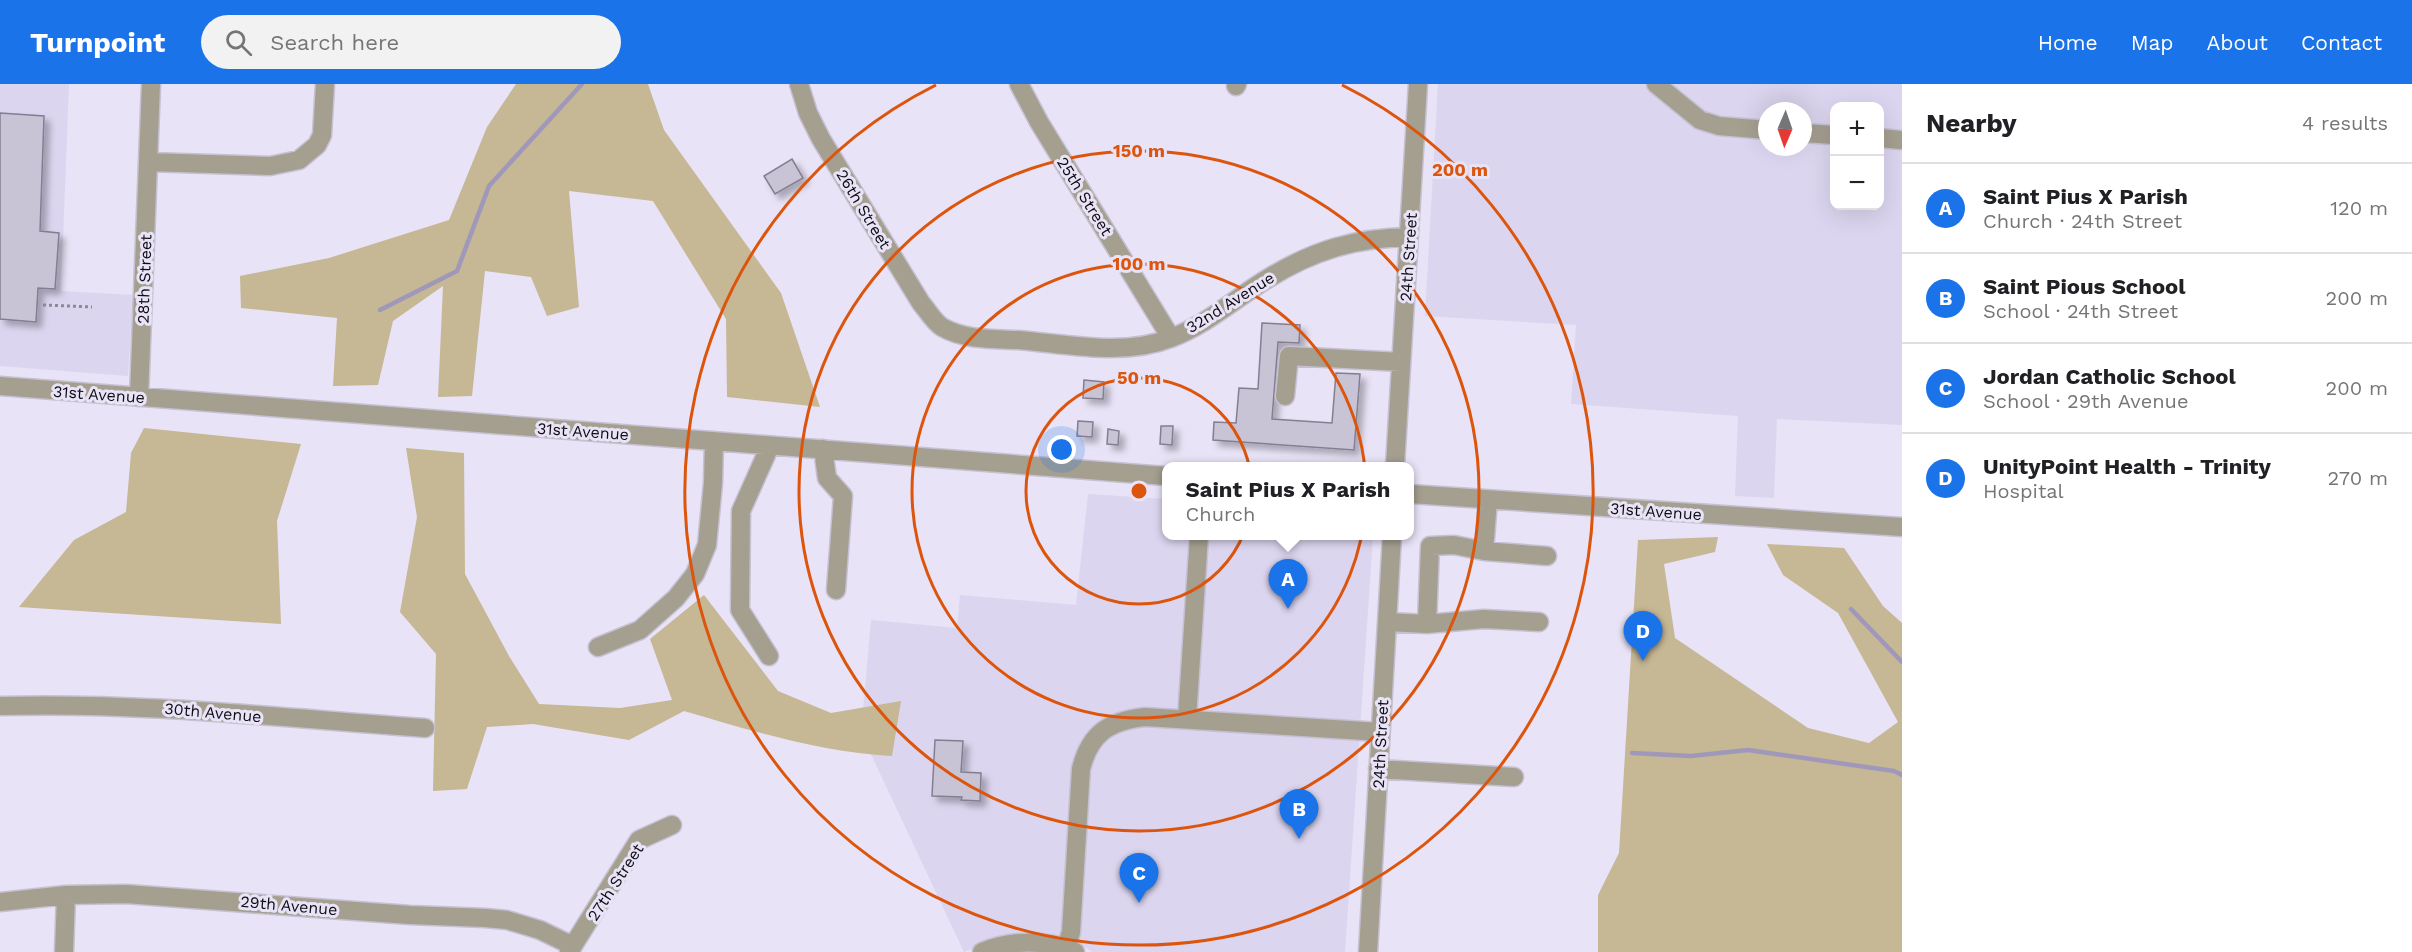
<!DOCTYPE html>
<meta charset="utf-8">
<style>
body{margin:0;font-family:"Work Sans",sans-serif;background:#f2f2f2;color:#202124}
.controls{position:absolute;right:18px;top:18px;display:grid;overflow:hidden;border-radius:12px;box-shadow:0 6px 24px #0002}
.controls button{width:54px;height:54px;display:grid;place-items:center;padding:0;border:0;border-bottom:2px solid #e0e0e0;background:#fff;color:#202124;font:30px sans-serif}
.compass{position:absolute;left:1758px;top:18px;width:54px;height:54px;border-radius:50%;background:#fff;box-shadow:0 6px 24px #0002;rotate:182deg}
.you{position:absolute;left:1062px;top:366px;width:21px;height:21px;margin:-15px;border:4px solid #fff;border-radius:50%;background:#1a73e8;box-shadow:0 0 0 9px #1a73e833}
.badge{display:grid;place-items:center;width:39px;height:39px;border-radius:50%;background:#1a73e8;color:#fff;font-size:20px;font-weight:700}
.pin{position:absolute;translate:-50% -50px;filter:drop-shadow(0 2px 3px #0008)}
.pin::after{content:'';position:absolute;top:32px;width:21px;height:18px;background:inherit;clip-path:polygon(0 0,100% 0,50% 100%)}
.popup{position:absolute;left:1162px;top:378px;width:252px;height:78px;box-sizing:border-box;display:grid;place-content:center;border-radius:12px;background:#fff;filter:drop-shadow(0 2px 4px #0005);font-size:20px;white-space:nowrap;color:#757577}
.popup b{font-size:22px;color:#202124}
.popup::after{content:'';position:absolute;left:50%;top:100%;margin-left:-12px;border:12px solid transparent;border-top-color:#fff}
.list{margin:0;padding:0;list-style:none}
h2{display:flex;justify-content:space-between;align-items:center;height:78px;margin:0;padding:0 24px;font-size:26px}
h2 small{font-size:20px;font-weight:400;color:#757577}
.list li{display:grid;grid-template-columns:39px 1fr auto;gap:18px;align-items:center;box-sizing:border-box;height:90px;padding:0 24px;border-top:2px solid #e0e0e0}
.list b{display:block;font-size:22px;white-space:nowrap}
.list p{margin:0;font-size:20px;white-space:nowrap;color:#757577}
.list em{font-size:20px;font-style:normal;color:#757577}
.icon{flex:none;width:33px;height:33px;fill:none;stroke:currentColor;stroke-width:2;stroke-linecap:round;stroke-linejoin:round}
.map{position:relative;flex:none;width:1902px;height:868px;overflow:hidden}
header{display:flex;align-items:center;gap:36px;box-sizing:border-box;height:84px;padding:0 30px;background:#1a73e8;color:#fff}
header strong{font-size:28px}
nav{display:flex;gap:33px;margin-inline-start:auto;font-size:21px}
.search{width:420px;height:54px;background:#f2f2f2;display:flex;align-items:center;gap:15px;box-sizing:border-box;padding:0 21px;border-radius:33px;color:#757577;font-size:22px}
main{display:flex}
aside{flex:1;background:#fff}
.map>svg:first-child{display:block}
</style>
<header>
<strong>Turnpoint</strong>
<div class="search"><svg class="icon" aria-label="search" viewBox="0 0 24 24"><circle cx="10" cy="10" r="6"/><path d="M15 15l6 6"/></svg>Search here</div>
<nav><a>Home</a><a>Map</a><a>About</a><a>Contact</a></nav>
</header>
<main>
<div class="map">
<svg width="1902" height="868" viewBox="0 0 1902 868">
<defs>
<filter id="shadow"><feDropShadow dx="5.5" dy="5.5" stdDeviation="3" flood-color="#0004"/></filter>
</defs>
<rect width="100%" height="100%" fill="#e8e3f6"/>
<!-- built -->
<path fill="#dbd5ef" fill-rule="evenodd" d="M0,0h69l-8,207 72,4 -5,81 -128,-10z
M1438,0h464v341l-125,-6 -3,79 -39,-2 3,-80 -167,-12 5,-79 -151,-9zM1834,22h46v100h-46zM1767,27h36v36h-36z
M1088,410l78,5v37h207l-28,416h-253l-12,-8 -67,-10 -49,18 -103,-219 10,-113 86,8 3,-33 116,10z"/>
<!-- forest -->
<path fill="#c6b795" d="M516,0h132l16,46 117,163 39,114 -93,-10 -1,-78 -73,-118 -84,-10 10,116 -32,9 -16,-39 -46,-6 -13,125 -34,1 5,-111 -50,35 -15,64 -45,1 4,-68 -96,-10 -1,-32 89,-18 120,-38 38,-93z
M144,344l157,16 -24,77 4,103 -262,-17 55,-67 52,-28 5,-59z
M406,364l58,5 1,121 44,82 30,48 81,4 52,-8 -22,-61 54,-44 74,96 53,22 70,-12 -9,55c-72,-4 -140,-25 -208,-45l-55,29 -96,-16 -46,3 -20,62 -34,2 3,-137 -36,-42 17,-95z
M1718,453l-3,15 -51,12 11,74 133,90 61,15 29,-21 -60,-109 -55,-38 -16,-31 77,4 39,58 19,17v329h-304v-57l21,-42 19,-313z"/>
<g fill="none" stroke-linecap="round" stroke-linejoin="round">
<!-- stream -->
<path stroke="#a098ba" stroke-width="4.5" d="M380,226l77,-39 32,-85 93,-102
M1851,525l51,53
M1632,669l59,3 57,-6 146,21 8,4"/>
</g>
<!-- building -->
<path fill="#c8c4d6" stroke="#837f90" stroke-width="1.5" filter="url(#shadow)" d="M0,29l44,3 -4,115 19,2 -4,56 -17,-1 -2,34 -36,-3z
M792,75l11,19 -28,16 -11,-18z
M1262,239l38,2 -1,18 -21,-1 -6,77 60,4 4,-50 24,1 -6,76 -141,-10 1,-18 22,1 3,-35 19,1z
M1084,296l20,2 -1,17 -20,-1z
M1078,337l15,1 -1,15 -15,-1z
M1161,342h12l-1,19 -12,-1z
M1108,345l11,2 -1,14 -11,-1z
M935,656l28,1 -2,31 20,1 -1,28 -19,-1 1,-3 -30,-1z"/>
<g fill="none" stroke-linecap="round" stroke-linejoin="round">
<defs>
<path id="minor" d="M799,0l9,29 13,26 100,164c7,8 13,19 21,24 22,13 51,12 76,13 49,4 105,17 153,-2 35,-13 65,-40 96,-59 47,-29 88,-41 142,-42
M1019,0l20,38 132,216
M1656,0l44,36 19,6 48,4
M1236,2l1,-2
M1803,49l31,2
M1880,54l20,2
M149,78l121,4 29,-6 18,-15 5,-10 3,-51
M0,302l1166,90
M1285,312l4,-40 112,6
M139,313l12,-313
M823,365l4,29 16,18 -7,94
M1395,382l23,-382
M1410,410l492,33
M1484,467l4,-51
M1387,538l40,2 57,-5 55,3
M1427,540l3,-78 24,-1 30,6 63,5
M598,563l42,-17 36,-32 19,-24 12,-29 6,-62 1,-42
M769,572l-29,-46 1,-99 29,-65
M0,622c142,-4 283,12 425,22
M1187,635l12,-183
M1378,685l136,8
M0,818l66,-7 60,-1 284,21 75,3 22,2 33,10 33,16
M1066,864l5,-16 10,-163c9,-36 28,-48 64,-52l235,15
M64,868l2,-57
M569,868l70,-112 33,-15
M982,868c28,-12 64,-13 93,0
M1368,868l24,-416"/>
</defs>
<!-- minor casing -->
<use href="#minor" stroke="#c5c1d2" stroke-width="21"/>
<!-- path -->
<path stroke="#8c8996" stroke-width="3" stroke-dasharray="3 3" stroke-linecap="butt" d="M43,221l49,2"/>
<!-- minor -->
<use href="#minor" stroke="#a59f90" stroke-width="18"/>
</g>
<!-- distance rings -->
<g fill="none" stroke="#dd550c" stroke-width="3">
<circle cx="1139" cy="407" r="113"/>
<circle cx="1139" cy="407" r="227"/>
<circle cx="1139" cy="407" r="340"/>
<path d="M1342 1A454 454 0 1 1 936 1"/>
</g>
<g text-anchor="middle" stroke-width="6" stroke-linejoin="round" paint-order="stroke">
<!-- street labels -->
<g font-size="16" fill="#0e0c12" stroke="#e8e3f6">
<text transform="translate(1085 112) rotate(58)" y="6">25th Street</text>
<text transform="translate(864 125) rotate(59)" y="6">26th Street</text>
<text transform="translate(1408 173) rotate(-86)" y="6">24th Street</text>
<text transform="translate(144 195) rotate(-88)" y="6">28th Street</text>
<text transform="translate(1230 218) rotate(-32)" y="6">32nd Avenue</text>
<text transform="translate(99 310) rotate(4)" y="6">31st Avenue</text>
<text transform="translate(583 347) rotate(4)" y="6">31st Avenue</text>
<text transform="translate(1656 427) rotate(4)" y="6">31st Avenue</text>
<text transform="translate(213 628) rotate(5)" y="6">30th Avenue</text>
<text transform="translate(1380 660) rotate(-87)" y="6">24th Street</text>
<text transform="translate(615 798) rotate(-57)" y="6">27th Street</text>
<text transform="translate(289 821) rotate(5)" y="6">29th Avenue</text>
</g>
</g>
<circle cx="1139" cy="407" r="9" fill="#dd550c" stroke="#e8e3f6" stroke-width="3"/>
<g font-size="18" text-anchor="middle" font-weight="bold" fill="#dd550c" stroke="#e8e3f6" stroke-width="6" stroke-linejoin="round" paint-order="stroke">
<text x="1139" y="73">150 m</text>
<text x="1460" y="92">200 m</text>
<text x="1139" y="186">100 m</text>
<text x="1139" y="300">50 m</text>
</g>
</svg>
<div class="controls">
<button>+</button>
<button>−</button>
</div>
<svg class="compass" viewBox="-18 -18 36 36"><path d="M0-13l5 13h-10z" fill="#e53935"/><path d="M0 13l5-13h-10z" fill="#757577"/></svg>
<div class="you"></div>
<div class="pin badge" style="left:1288px;top:525px">A</div>
<div class="popup"><b>Saint Pius X Parish</b>Church</div>
<div class="pin badge" style="left:1299px;top:755px">B</div>
<div class="pin badge" style="left:1139px;top:819px">C</div>
<div class="pin badge" style="left:1643px;top:577px">D</div>
</div>
<aside>
<h2>Nearby<small>4 results</small></h2>
<ul class="list">
<li><span class="badge">A</span><div><b>Saint Pius X Parish</b><p>Church · 24th Street</p></div><em>120 m</em></li>
<li><span class="badge">B</span><div><b>Saint Pious School</b><p>School · 24th Street</p></div><em>200 m</em></li>
<li><span class="badge">C</span><div><b>Jordan Catholic School</b><p>School · 29th Avenue</p></div><em>200 m</em></li>
<li><span class="badge">D</span><div><b>UnityPoint Health - Trinity</b><p>Hospital</p></div><em>270 m</em></li>
</ul>
</aside>
</main>
